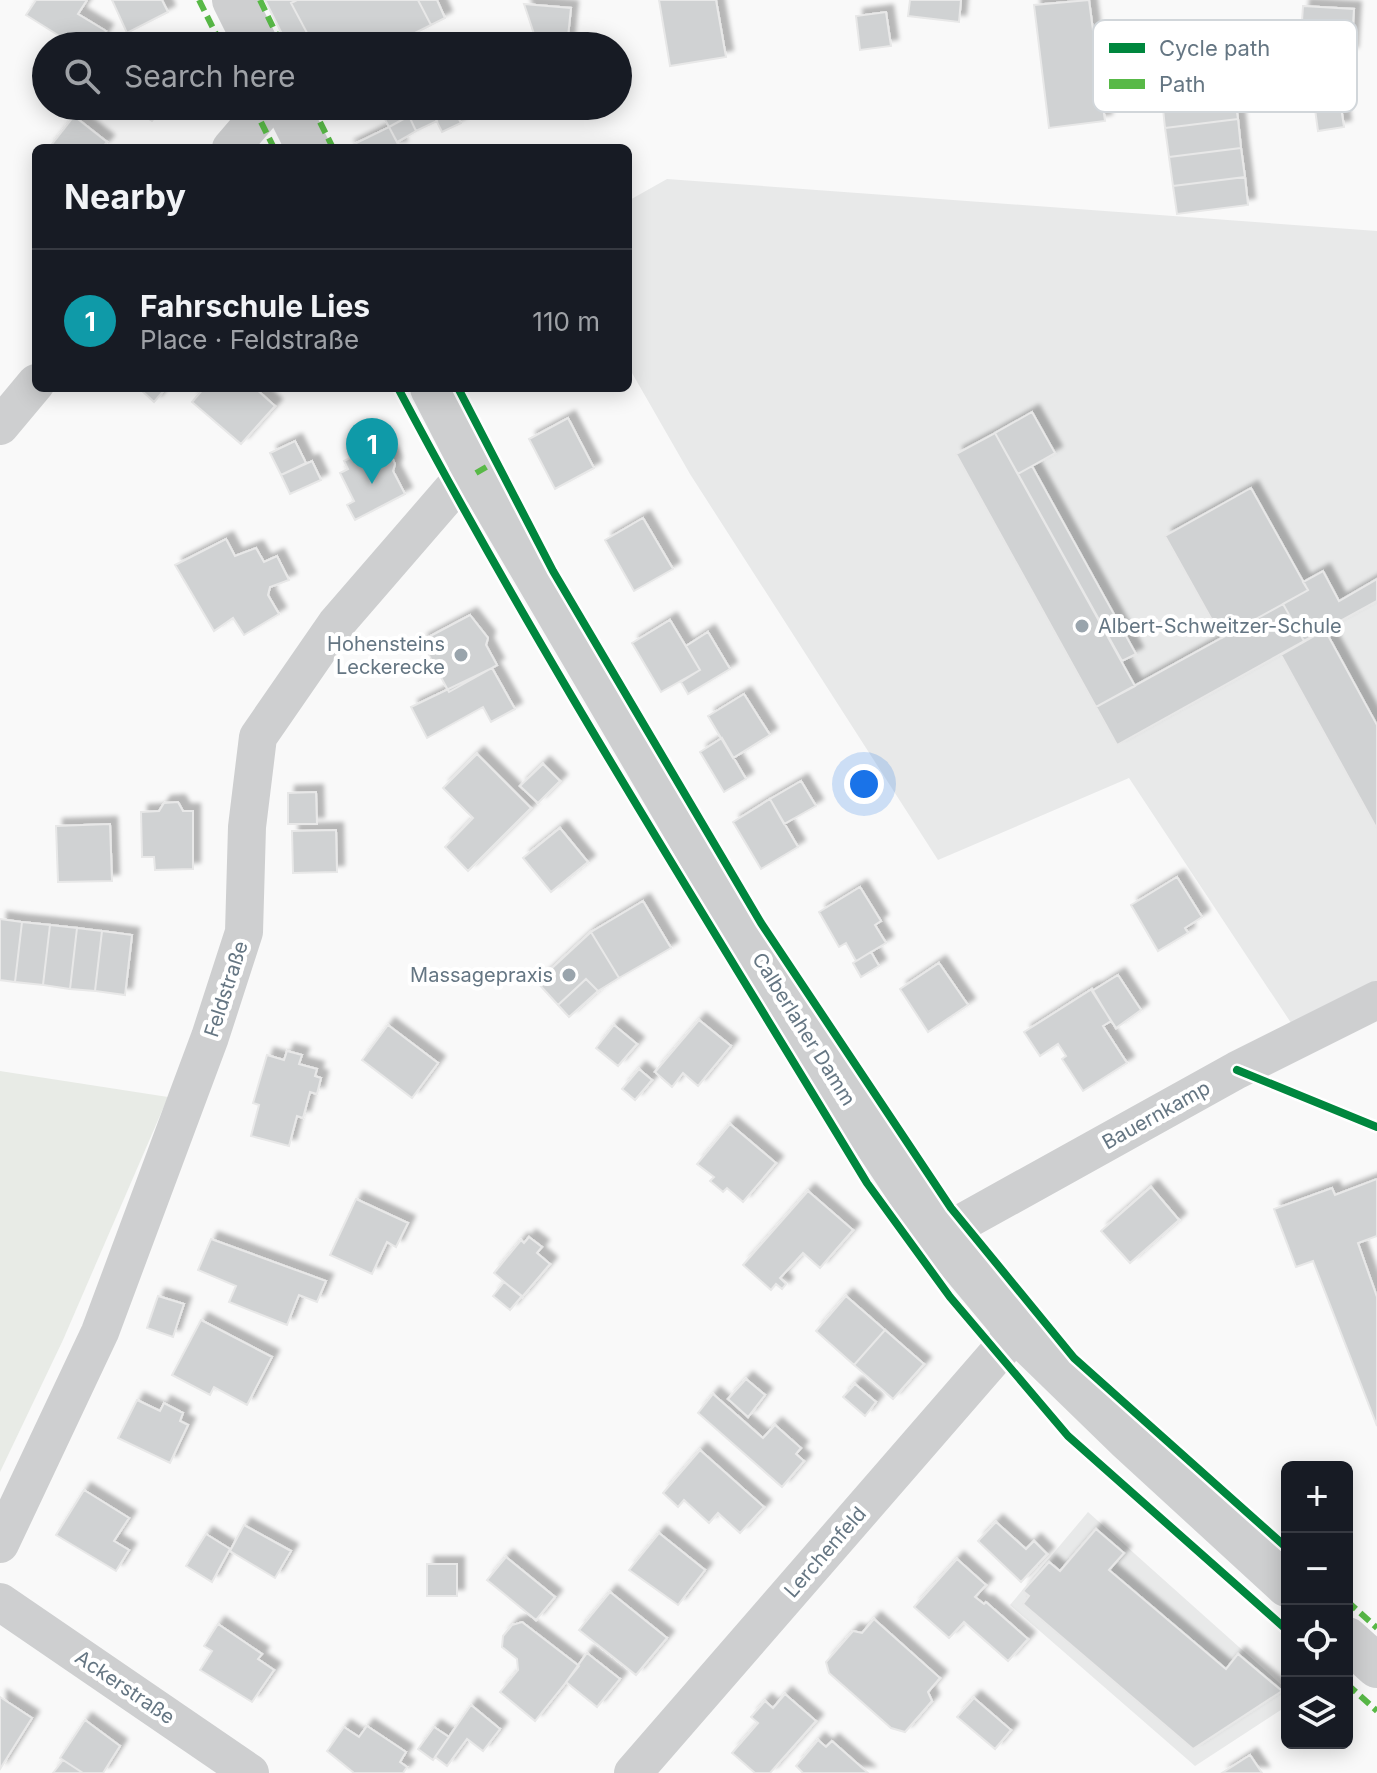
<!DOCTYPE html>
<meta charset="utf-8">
<style>
body{margin:0;font-family:Inter,sans-serif;background:#242831;color:#f1f3f6}
.controls{position:absolute;right:24px;bottom:24px;display:grid;overflow:hidden;border-radius:12px;box-shadow:0 4px 20px #0003}
.controls button{width:72px;height:72px;display:grid;place-items:center;padding:0;border:0;border-bottom:2px solid #363941;background:#171b24;color:#f1f3f6;font:40px sans-serif}
.you{position:absolute;left:864px;top:784px;width:28px;height:28px;margin:-20px;border:6px solid #fff;border-radius:50%;background:#1a73e8;box-shadow:0 0 0 12px #1a73e833}
.badge{display:grid;place-items:center;width:52px;height:52px;border-radius:50%;background:#d93025;color:#fff;font-size:26px;font-weight:700}
.pin{position:absolute;translate:-50% -66px;filter:drop-shadow(0 2px 4px #0008)}
.pin::after{content:'';position:absolute;top:42px;width:28px;height:24px;background:inherit;clip-path:polygon(0 0,100% 0,50% 100%)}
.list{margin:0;padding:0;list-style:none}
h2{display:flex;justify-content:space-between;align-items:center;height:104px;margin:0;padding:0 32px;font-size:34px}
h2 small{font-size:26px;font-weight:400;color:#9ea1a6}
.list li{display:grid;grid-template-columns:52px 1fr auto;gap:24px;align-items:center;box-sizing:border-box;height:144px;padding:0 32px;border-top:2px solid #363941}
.list b{display:block;font-size:30px;white-space:nowrap}
.list p{margin:0;font-size:26px;white-space:nowrap;color:#9ea1a6}
.list em{font-size:26px;font-style:normal;color:#9ea1a6}
.icon{flex:none;width:44px;height:44px;fill:none;stroke:currentColor;stroke-width:2;stroke-linecap:round;stroke-linejoin:round}
.map{position:relative;flex:none;width:1377px;height:1773px;overflow:hidden}
.search{position:absolute;background:#171b24;box-shadow:0 4px 20px #0003;left:32px;top:32px;width:600px;height:88px;display:flex;align-items:center;gap:20px;box-sizing:border-box;padding:0 28px;border-radius:44px;color:#9ea1a6;font-size:30px}
.panel{position:absolute;background:#171b24;box-shadow:0 4px 20px #0003;left:32px;top:144px;width:600px;height:248px;border-radius:12px}
.map>svg:first-child{display:block}
</style>
<div class="map">
<svg width="1377" height="1773" viewBox="0 0 1377 1773">
<defs>
<filter id="shadow"><feDropShadow dx="7" dy="-7" stdDeviation="2" flood-color="#0004"/></filter>
</defs>
<rect width="100%" height="100%" fill="#f9f9f9"/>
<!-- built -->
<path fill="#e8e9e9" d="M667,179l710,52v759l-72,54 -176,-266 -191,82 -248,-386 -62,-108v-165z
M1088,1512l199,178v16l-92,60 -185,-161z"/>
<!-- green -->
<path fill="#e8ebe6" d="M0,1071l168,26 -105,243 -63,132z"/>
<!-- building -->
<path fill="#d0d2d3" stroke="#e8e8e8" stroke-width="2" filter="url(#shadow)" d="M36,0h51l-9,14 28,17 -9,15h-41l5,-9 -35,-22z
M112,0h50l6,12 -41,21z
M265,0h32l-6,3 23,43h-26z
M297,0h121l13,25 -42,21h-75l-23,-43z
M418,0h19l8,18 -14,7z
M659,0h57l10,57 -56,9z
M910,0h51l-2,22 -51,-6z
M1089,0l16,121 -56,7 -15,-123z
M524,4l47,4 -4,38h-29z
M1303,6l51,3 -3,45 -18,-1 11,74 -26,4 -11,-80h-7z
M886,12l5,34 -31,4 -4,-34z
M1234,91l4,28 -73,9 -3,-29z
M128,106h34l-10,15z
M378,106h26l5,10 -20,11z
M429,106l8,15 -21,10 -7,-15z
M429,106h23l9,17 -19,9z
M74,116l33,26 -5,6h-53z
M409,116l7,15 -19,11 -8,-15z
M1238,119l3,29 -72,9 -4,-29z
M389,127l11,21h-52v-1z
M1241,148l4,29 -72,9 -4,-29z
M1245,177l3,28 -71,9 -4,-28z
M139,388h27l-12,14z
M204,388h51l20,18 -34,38 -49,-42z
M1032,412l23,41 -37,21 -23,-41z
M568,418l26,50 -39,21 -26,-50z
M995,433l140,253 -39,21 -140,-253z
M295,441l11,22 -25,12 -11,-22z
M383,451l8,4 4,9 -2,7 12,23 -50,26 -8,-15 7,-4 -14,-28 8,-4 -4,-8 15,-8 4,8z
M312,461l9,19 -31,14 -9,-19z
M1032,466l104,188 -14,7 -104,-187z
M1251,488l57,102 -86,48 -57,-102z
M643,518l30,51 -39,22 -29,-51z
M226,539l9,17 21,-8 8,14 13,-6 12,24 -19,7 -2,8 11,19 -35,21 -11,-17 -19,13 -39,-66z
M1323,571l16,30 38,-22v22l-73,40 -21,-37 25,-14 -5,-8z
M1283,604l21,37 -187,104 -21,-38z
M470,615l18,23 -2,7 11,20 -48,27 -28,-51z
M670,620l30,50 -39,22 -29,-49z
M1325,630l52,95v104l-96,-174z
M708,632l22,37 -42,25 -7,-12 19,-12 -14,-24z
M492,668l23,41 -24,13 -8,-15 -56,31 -16,-31z
M744,694l26,41 -37,23 -25,-42z
M722,738l24,41 -22,13 -24,-40z
M477,754l54,54 -63,63 -23,-24 28,-29 -30,-30z
M543,764l17,17 -22,22 -18,-17z
M801,781l15,25 -32,18 -14,-25z
M316,792l1,32h-29v-31z
M770,799l28,48 -37,22 -28,-47z
M178,802l5,9h10v58l-38,1 -1,-13h-12l-1,-45 18,-1 5,-8z
M110,824l2,57 -54,1 -2,-56z
M560,828l28,34 -37,30 -28,-34z
M336,830l1,42 -44,1 -1,-42z
M1177,877l25,40 -17,11 3,5 -30,18 -27,-46z
M860,887l21,34 -6,4 11,18 -30,18 -10,-18 -7,4 -20,-35z
M643,901l28,47 -52,30 -28,-46z
M0,919l22,3 -7,60 -15,-2z
M22,922l28,3 -7,60 -28,-3z
M50,925l27,3 -7,61 -27,-4z
M77,928l25,3 -7,60 -25,-2z
M102,931l30,4 -7,60 -30,-4z
M591,932l28,46 -21,13 -12,-12 -28,26 -21,-23z
M871,952l8,14 -18,11 -8,-14z
M939,963l29,42 -40,27 -28,-43z
M1118,975l23,35 -25,18 -24,-37z
M586,979l12,12 -29,26 -11,-12z
M1092,989l19,32 -8,5 24,37 -44,28 -21,-32 4,-3 -8,-12 -18,12 -16,-24z
M699,1020l32,26 -33,40 -15,-13 -11,14 -17,-15z
M388,1025l50,38 -26,35 -50,-38z
M614,1025l23,19 -19,22 -22,-18z
M287,1051l15,4 -3,9 18,5 -2,7 6,2 -4,16 -7,-2 -7,26 -6,-2 -8,30 -38,-10 8,-31 -6,-2 14,-48 17,5z
M639,1069l13,11 -17,20 -13,-11z
M730,1124l46,39 -33,39 -16,-14 -4,4 -13,-11 4,-4 -17,-13z
M1377,1179v57l-19,7 19,54v129l-64,-165 -17,6 -22,-58 58,-21 3,7z
M1151,1187l28,33 -49,43 -29,-32z
M808,1191l45,39 -33,38 -17,-15 -23,25 6,6 -4,5 -6,-5 -5,6 -28,-25z
M356,1199l52,24 -12,24 -9,-5 -15,32 -42,-19z
M529,1237l13,10 -5,6 13,11 -28,33 -28,-24 27,-33 3,3z
M211,1239l115,42 -9,21 -18,-7 -12,30 -58,-23 7,-16 -38,-16z
M504,1282l18,14 -12,14 -17,-14z
M158,1296l26,8 -11,33 -26,-9z
M846,1296l39,34 -31,35 -38,-34z
M201,1320l71,37 -25,48 -33,-18 -4,8 -38,-20z
M885,1330l39,34 -31,35 -39,-34z
M746,1379l19,16 -17,22 -20,-18z
M855,1384l21,18 -11,14 -22,-19z
M713,1394l50,44 12,-13 26,23 -5,6 8,7 -22,26 -84,-74z
M137,1400l23,11 4,-8 19,10 -3,8 8,4 -18,38 -52,-25z
M700,1450l64,57 -24,26 -22,-20 -9,10 -25,-23 -6,7 -15,-14z
M84,1490l45,28 -15,23 15,9 -13,21 -60,-36z
M996,1522l30,27 8,-8 13,13 -26,28 -43,-41z
M244,1525l47,26 -16,27 -45,-27z
M1096,1529l28,24 -15,17 117,99 12,-15 44,37 -89,58 -170,-145 6,-8 -6,-5 26,-29 11,9z
M659,1533l46,37 -27,35 -49,-35z
M206,1534l24,15 -18,33 -26,-16z
M506,1557l49,40 -19,23 -49,-40z
M957,1559l29,26 -11,12 9,7 2,-2 42,37 -20,22 -44,-39 -15,16 -35,-31z
M427,1564h30v32h-30z
M610,1592l57,46 -31,37 -57,-45z
M874,1619l66,59 -12,14 4,9 -27,31 -14,-4 -62,-55 -3,-11 27,-31 9,2z
M522,1622l57,44 -44,55 -35,-29 18,-22 -1,-11 -15,-12 1,-11 9,-11z
M218,1624l44,30 -4,5 16,11 -22,32 -52,-32 12,-19 -8,-5z
M587,1653l33,26 -23,28 -31,-25z
M785,1694l31,27 -46,52h-15l-23,-20 26,-30 -7,-6 14,-16 8,7z
M0,1697l32,21 -32,51z
M974,1698l37,32 -16,19 -38,-32z
M471,1705l29,24 -17,22 -16,-12 -20,27 -12,-9z
M85,1720l35,26 -17,27h-20l-23,-15z
M367,1726l39,26 -6,10 7,5 -4,6h-49l-27,-22 17,-24 15,10z
M434,1727l15,10 -16,23 -15,-11z
M818,1740l8,7 6,-6 36,32h-65l-7,-7z
M1250,1755l12,18h-40z
M63,1760l20,13h-30z"/>
<g fill="none" stroke-linecap="round" stroke-linejoin="round">
<!-- minor -->
<path stroke="#cecfd0" stroke-width="38" d="M231,148l36,-42
M0,426l36,-43
M938,1236l299,-166 140,-70
M0,1544l100,-212 110,-295 34,-105 3,-105 11,-90 78,-113 116,-134 24,-17
M0,1602l250,171
M633,1773l384,-442"/>
<!-- tertiary -->
<path stroke="#cecfd0" stroke-width="44" d="M234,0l23,46
M287,106l21,42
M432,388l44,85 342,583 120,180 79,95 110,107 160,147
M1347,1639l30,27"/>
<!-- quiet -->
<path stroke="#58b947" stroke-width="6" stroke-dasharray="12 6" stroke-linecap="butt" d="M199,0l23,46
M260,0l22,46
M253,106l21,42
M312,106l21,42
M476,473l19,-11
M1347,1601l30,27
M1347,1684l30,27"/>
<defs>
<path id="cycleway" d="M398,388c144,272 310,532 469,795l83,114 118,139 219,194
M458,388l95,183 208,352 190,285 123,150 213,190
M1237,1070l140,57"/>
</defs>
<!-- cycleway casing -->
<use href="#cycleway" stroke="#fff" stroke-width="13"/>
<!-- cycleway -->
<use href="#cycleway" stroke="#00873e" stroke-width="8"/>
</g>
<!-- markers -->
<g fill="#99a4ac" stroke="#fff" stroke-width="3">
<circle cx="1082" cy="626" r="8"/>
<circle cx="461" cy="655" r="8"/>
<circle cx="569" cy="975" r="8"/>
</g>
<g text-anchor="middle" stroke-width="8" stroke-linejoin="round" paint-order="stroke">
<!-- poi labels -->
<g font-size="20" fill="#657683" stroke="#fff" text-anchor="end">
<text x="1098" y="633" text-anchor="start">Albert-Schweitzer-Schule</text>
<text x="445" y="651">Hohensteins<tspan x="445" dy="23">Leckerecke</tspan></text>
<text x="553" y="982">Massagepraxis</text>
</g>
<!-- street labels -->
<g font-size="20" fill="#657683" stroke="#fff">
<text transform="translate(226 989) rotate(-72)" y="7">Feldstraße</text>
<text transform="translate(804 1029) rotate(58)" y="7">Calberlaher Damm</text>
<text transform="translate(1156 1115) rotate(-29)" y="7">Bauernkamp</text>
<text transform="translate(825 1552) rotate(-49)" y="7">Lerchenfeld</text>
<text transform="translate(125 1687) rotate(34)" y="7">Ackerstraße</text>
</g>
</g>
<!-- legend -->
<rect x="1093" y="20" width="264" height="92" rx="12" fill="#fff" stroke="#d1d6da" stroke-width="2"/>
<rect x="1109" y="43" width="36" height="10" fill="#00873e"/>
<rect x="1109" y="79" width="36" height="10" fill="#58b947"/>
<g font-size="22" fill="#657683">
<text x="1159" y="56">Cycle path</text>
<text x="1159" y="92">Path</text>
</g>
</svg>
<div class="controls">
<button>+</button>
<button>−</button>
<button><svg class="icon" aria-label="locate" viewBox="0 0 24 24"><circle cx="12" cy="12" r="6"/><path d="M12 2v4M12 18v4M2 12h4M18 12h4"/></svg></button>
<button><svg class="icon" aria-label="layers" viewBox="0 0 24 24"><path d="M12 4l9 5-9 5-9-5zM3 14l9 5 9-5"/></svg></button>
</div>
<div class="you"></div>
<div class="pin badge" style="left:372px;top:484px;background:#0f9aa8">1</div>
<div class="search"><svg class="icon" aria-label="search" viewBox="0 0 24 24"><circle cx="10" cy="10" r="6"/><path d="M15 15l6 6"/></svg>Search here</div>
<section class="panel">
<h2>Nearby<small></small></h2>
<ul class="list">
<li><span class="badge" style="background:#0f9aa8">1</span><div><b>Fahrschule Lies</b><p>Place · Feldstraße</p></div><em>110 m</em></li>
</ul>
</section>
</div>
